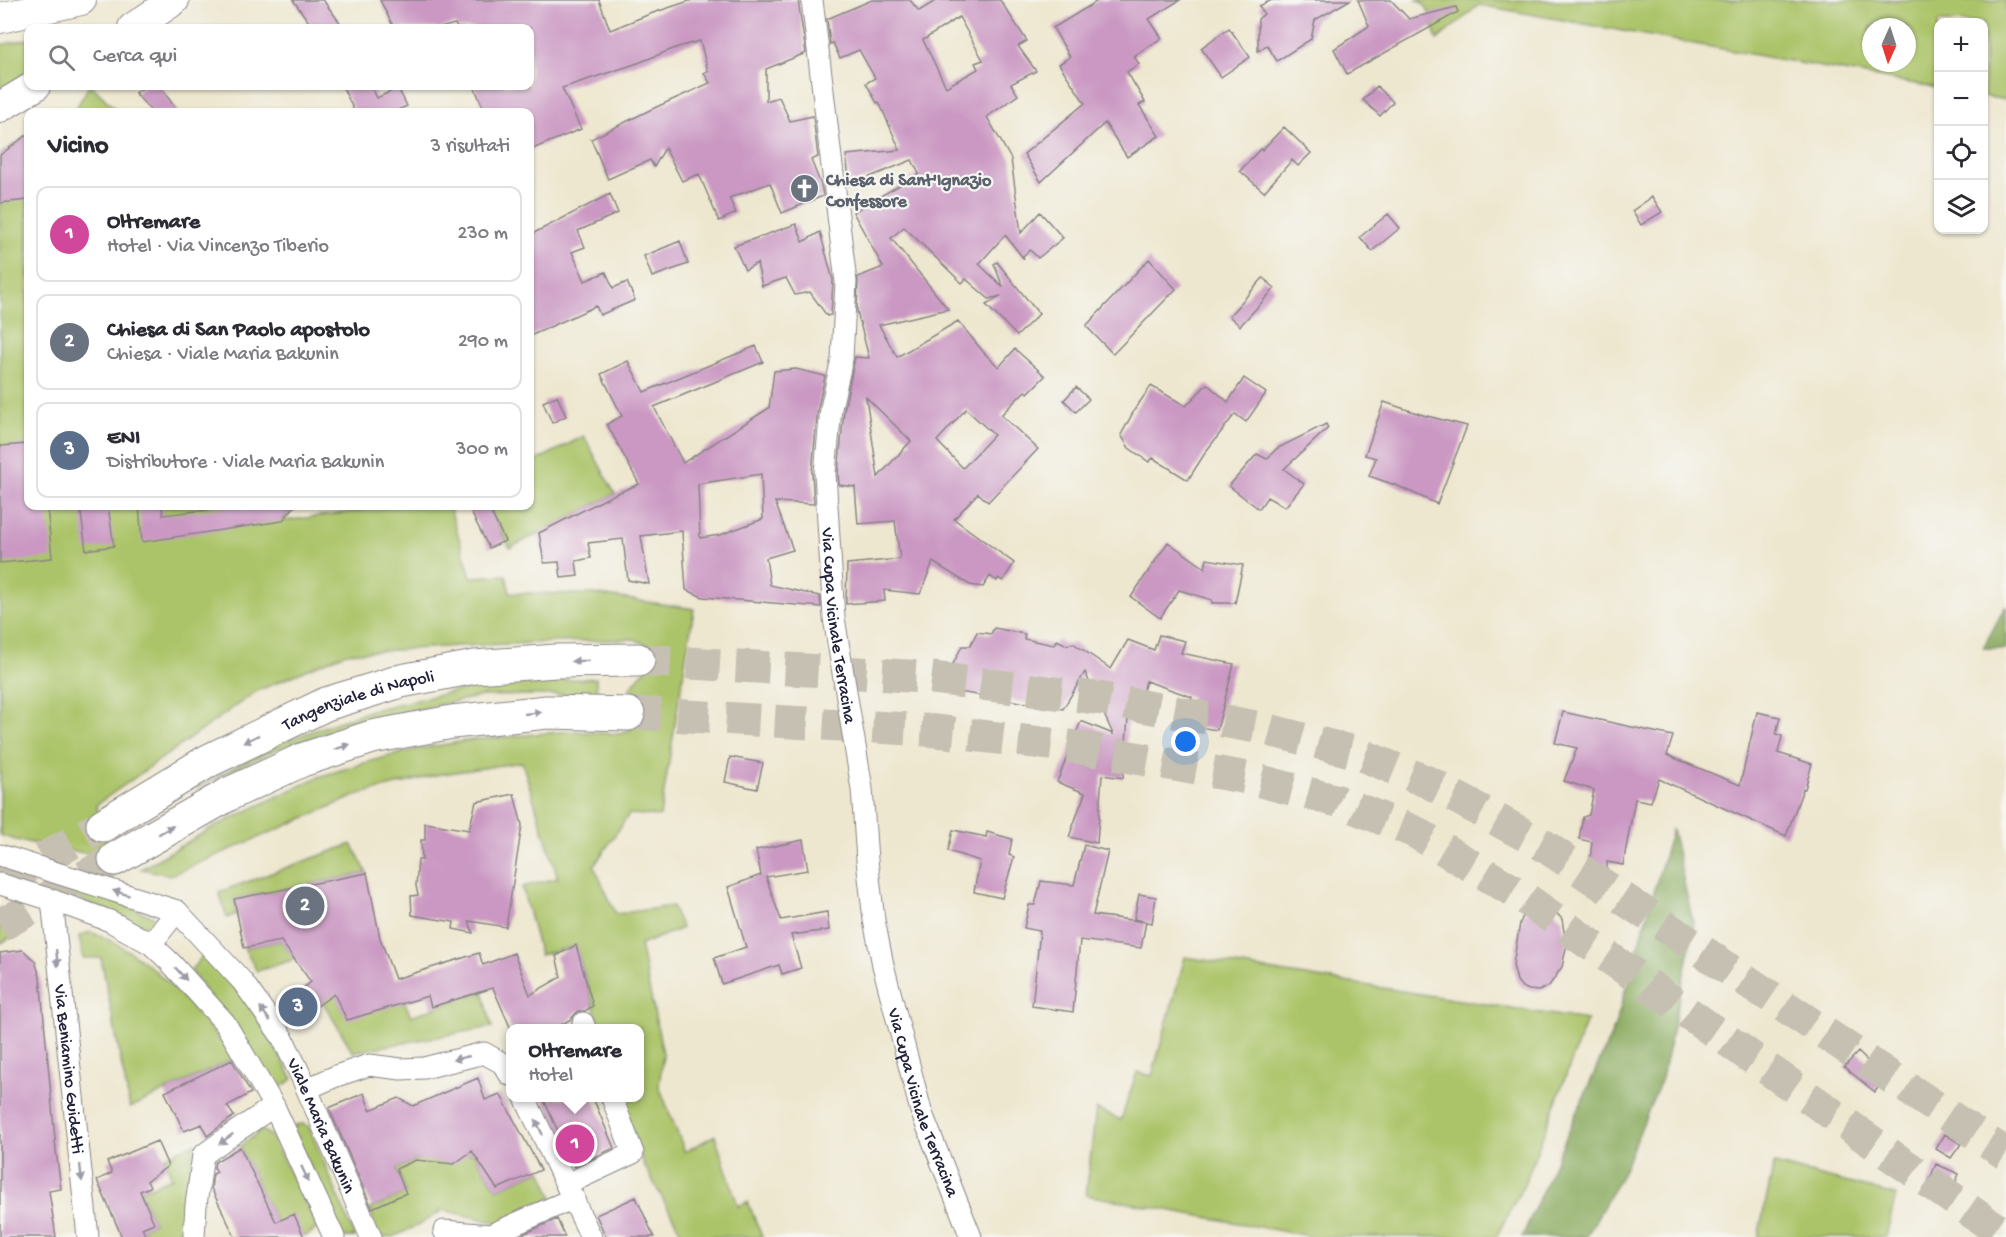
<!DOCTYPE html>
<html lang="it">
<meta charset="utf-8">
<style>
body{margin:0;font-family:"Gochi Hand",sans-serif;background:#f7f7f7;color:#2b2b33}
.controls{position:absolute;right:18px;top:18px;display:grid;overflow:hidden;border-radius:12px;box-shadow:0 2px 4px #0004}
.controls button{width:54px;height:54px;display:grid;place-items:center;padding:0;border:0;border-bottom:2px solid #e1e1e2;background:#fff;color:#2b2b33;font:30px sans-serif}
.compass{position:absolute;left:1862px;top:18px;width:54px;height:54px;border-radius:50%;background:#fff;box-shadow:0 2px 4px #0004;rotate:183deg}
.you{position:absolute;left:1186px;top:742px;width:21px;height:21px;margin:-15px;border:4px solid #fff;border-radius:50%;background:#1a73e8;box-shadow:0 0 0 9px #1a73e833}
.badge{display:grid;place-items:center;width:39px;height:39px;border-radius:50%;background:#b45309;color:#fff;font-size:20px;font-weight:700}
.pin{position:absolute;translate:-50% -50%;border:3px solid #fff;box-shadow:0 2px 6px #0006}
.popup{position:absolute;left:506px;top:1024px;width:138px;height:78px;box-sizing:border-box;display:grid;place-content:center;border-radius:12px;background:#fff;filter:drop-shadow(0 2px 4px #0005);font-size:20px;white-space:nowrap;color:#7c7c81}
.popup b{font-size:22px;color:#2b2b33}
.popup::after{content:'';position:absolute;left:50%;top:100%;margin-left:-12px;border:12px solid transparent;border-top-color:#fff}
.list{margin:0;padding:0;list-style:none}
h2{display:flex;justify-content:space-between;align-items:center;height:78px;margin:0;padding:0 24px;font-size:26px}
h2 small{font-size:20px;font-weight:400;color:#7c7c81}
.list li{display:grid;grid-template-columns:39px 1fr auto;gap:18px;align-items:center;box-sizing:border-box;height:96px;margin:0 12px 12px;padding:0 12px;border:2px solid #e1e1e2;border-radius:12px}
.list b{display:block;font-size:22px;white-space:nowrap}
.list p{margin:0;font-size:20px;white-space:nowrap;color:#7c7c81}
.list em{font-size:20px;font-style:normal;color:#7c7c81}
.icon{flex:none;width:33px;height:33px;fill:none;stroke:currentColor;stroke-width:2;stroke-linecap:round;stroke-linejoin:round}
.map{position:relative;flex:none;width:2006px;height:1237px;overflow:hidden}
.search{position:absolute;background:#fff;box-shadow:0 2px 4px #0004;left:24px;top:24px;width:510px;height:66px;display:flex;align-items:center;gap:15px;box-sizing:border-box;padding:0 21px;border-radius:12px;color:#7c7c81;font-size:22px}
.panel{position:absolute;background:#fff;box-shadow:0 2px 4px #0004;left:24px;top:108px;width:510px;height:402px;border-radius:12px}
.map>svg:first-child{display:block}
</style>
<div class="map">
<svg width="2006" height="1237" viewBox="0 0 2006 1237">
<rect width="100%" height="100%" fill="#f6f6f2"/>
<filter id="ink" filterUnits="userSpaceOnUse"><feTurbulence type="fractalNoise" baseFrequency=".0167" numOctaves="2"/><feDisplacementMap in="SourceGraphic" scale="12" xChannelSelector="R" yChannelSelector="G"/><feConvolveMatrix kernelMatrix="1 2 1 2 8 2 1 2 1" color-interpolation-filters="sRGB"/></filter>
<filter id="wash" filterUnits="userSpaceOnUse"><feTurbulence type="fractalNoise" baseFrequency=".008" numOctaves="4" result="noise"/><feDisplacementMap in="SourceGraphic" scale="24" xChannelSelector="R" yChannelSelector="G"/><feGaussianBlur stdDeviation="1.35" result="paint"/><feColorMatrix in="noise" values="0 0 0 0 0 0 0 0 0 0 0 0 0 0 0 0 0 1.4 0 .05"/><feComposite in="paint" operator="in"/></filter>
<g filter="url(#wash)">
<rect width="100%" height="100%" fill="#eee7cf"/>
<!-- green -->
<path fill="#acc469" stroke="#677352" stroke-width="1.5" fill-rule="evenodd" d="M1416,0h590v100l-22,-4v-74h-46v66l-459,-83 -42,35c-6,-15 -4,-35 -21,-40zM1871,27h36v36h-36z
M28,39v33l-28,18v-45z
M89,86h3l26,26h-44z
M25,137l3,3v366h267l-12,15 113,-15h53l22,71 35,-2 4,18 84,1 100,15 -34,207 -31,-2 -35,52 22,48 56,-8 10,22 -42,17 23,109 -4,32 26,66 30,-17 23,71 10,-4 14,35h-78l-40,-72 -22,-67h18v-70h-40l-24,-82 -36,9 -18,-68 36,-9 -36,-116 -86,13 -76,19 -189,81 -30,-6 71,-41 106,-51 53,-16 46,-12 55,-9 98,-9 49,3 24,-10 10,-11 -6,-15 -17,-10 23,-28 2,-12 -21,-9 -176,7 -112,7 -89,38 -161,114 19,54 -99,-19 -16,-5v-680z
M584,436l31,58 -105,54 -22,-42h42v-42z
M596,678l1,16 -114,2 -110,22 -97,31 -81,40 78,-44 99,-35 110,-25z
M352,844l15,29 -132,26 2,15 -10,4 -8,-26z
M79,886l75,31 -4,11 -76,-31z
M0,908l24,21 -24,15z
M90,932c61,21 105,78 145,126l-105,50 -29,-150h-18l-4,-22z
M281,941l14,18 -38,12 -13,-23z
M205,953l48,57 40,69 -19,13 -83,-122z
M1185,957l402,63 -62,163 -29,54h-182l-228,-42 10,-86 25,11 16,-48 15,4z
M310,981l95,22 6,13 72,-25 9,36 -139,25z
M303,1124l6,3 46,110h-17l-44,-108 2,-4z
M261,1130l9,5 8,15 40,78 -14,9 -28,-15 -36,-75z
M195,1143l-16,94h-33l-4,-9 12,-5 -14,-32 32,-13 -8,-21z
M473,1153l24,36 44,-19 12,28 -55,25 -55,-13 -23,14 -27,13h-15l-8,-28 36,-16 -10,-24 20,-9z
M1774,1164l122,31 -10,42h-128z"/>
<!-- forest -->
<path fill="#89aa5d" stroke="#56664c" stroke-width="1.5" d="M2006,605v44l-23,-1z
M1672,829l22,98 -32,151 -40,96 -36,63h-64l93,-211z"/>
<g id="blocks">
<!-- building -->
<path fill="#ca98c3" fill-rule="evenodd" d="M293,0h30l21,28h-31z
M380,0h219l11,30 40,-16 42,-14h106l8,53 -40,16v32l13,-4 11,24 23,-5 5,41 -7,3 10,25 2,11 -41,17 -12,-30 -41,15 7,15 -17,8 -20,-47 -17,7 -17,-33 -11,19 -4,-7 -42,19 -17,-40 61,-30 58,-26 -6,-10 4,-2 -8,-30 -22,6 -40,16 -76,25 19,41 -51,21v-38h-45l-11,-26h56v-58h-73l-2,-4 -15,4h-46z
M872,0h38l9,11 18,-11h63l27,41 -9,5 18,25 -25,13 7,11 -31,22 24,42 10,74 19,-21 23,26 -25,20 -8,-8 -7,6 1,3 -19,-24 -26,29 24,23 -9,-23 3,-2 42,52 -22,22 -31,-31 15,-9 -12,3 -23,-20 -4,4 -58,-56 -13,11 57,71 -69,16 18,32 61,-36 27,33 14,13 16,-18 30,27 -17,17 -3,-2 -24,24 37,34 -50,53 -10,-9 -24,26 60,44 -11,18 -5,-3 -1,3 -7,-5 -7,11 -13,-2 -37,-23 -13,32 -36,-4 1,11 -39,3 1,-40 53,-5 -5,-38 -37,3 -3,-37 -16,-2 -1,-12 6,-63 11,-53 14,1 -12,-47 1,-34 25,-10 -30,-55 66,-38 -7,-14 -62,25 -4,-30 54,-5 -21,-48 -2,1 -11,-20 9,-5 -16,-28 -19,8 -7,-15 -3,1 -3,-25zM959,17l24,43 -8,3 3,6 -32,18 -23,-47zM866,397l45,44 -33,36zM966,409l28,26 -31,33 -26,-27z
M1099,0h81l-31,19 13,19 -28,18 5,8 -12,8 18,30 -6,3 20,31 -32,21 -22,-34 -64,59 -17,-28 61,-51 -26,-39 11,-7 -17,-29z
M1272,0h78l-35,20 -4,19 -34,22 -10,-16 -9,6v-32l6,-5 -5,-8z
M1358,0h33l18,19 47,-12 2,5 -111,62 -13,-25 35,-23z
M1229,28l21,29 -29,20 -20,-29z
M146,86h14l18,26h-26l-17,-19z
M342,86h29l6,12 21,-10 9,18 -14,6h-45l6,-2z
M1377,86l16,16 -13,14 -17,-16z
M1284,127l27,26 -13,13 -6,-6 -28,32 -24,-21 20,-22 2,1z
M28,134v66l-28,3v-48z
M610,194l8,19 -40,18 7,16 -13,5 13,29 21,-9 7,16 14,-6 8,18 -35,15 -4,-9 -66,30v-101z
M1652,197l10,15 -21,13 -9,-14z
M1388,214l12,14 -28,23 -12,-14z
M796,224l7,18 17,-10 13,48 -2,35 -4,1 -17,-24 -15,3 -9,-17 -24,8 -5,-23 -12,7 -11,-24z
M680,241l8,23 -36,13 -8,-21z
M1149,259l27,30 -63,65 -27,-28z
M1263,278l12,10 -35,38 -11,-10z
M756,346l7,16 -109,45 29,56 86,-55 5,-37 22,-2 29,7 -7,31 -6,65 2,32 -39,-2 18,48 -27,8 4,27 50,11 1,11 -118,-10 -17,-7 -4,-59 -41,5 8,48 -21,-4 -5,-41 -35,4 3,15 -15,3 2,15 -17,2 -2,-16 -15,1 -5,-30 76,-39 24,-10 -32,-60 15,-8 -21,-42 27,-13 16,31zM761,474l2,45 -43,16 -20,3 -2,-54z
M1244,378l22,15 -20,29 -11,-8 -28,36 -19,30 -35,-22 -4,4 -20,-14 -8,-13 14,-26 16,-23 35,20 21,-22 21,18z
M1076,387l13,12 -13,13 -12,-12z
M557,396l9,20 -14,7 -9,-21z
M1384,402l39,13 44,11 -30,78 -39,-18 -29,-10 7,-18 -11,-3z
M1326,424l2,4 -44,41 20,15 -19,23 -18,-10 -8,12 -30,-23 28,-32 10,5 9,-10z
M28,444v62h19l5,52 -52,5v-117z
M80,506h28l6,40 -28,4z
M139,506h23l1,9 77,-9h55l-13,15 -140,21z
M468,506h20l17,35 -16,7z
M1168,542l37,26 2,-9 36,6 -8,38h-23v-3l-33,-10 -19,28 -29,-21z
M994,628l31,6 -1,5 30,6 3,-5 10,5 6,-2 38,26 17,-29 26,10 5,-15 26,6 -4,12 53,11 -17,66 -32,-5 7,-28 -46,-16 -9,28 -8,-2 -6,71 -21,-3 -5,68 -28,-6 16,-44 -28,-11 24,-61 32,13 -28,-62 -22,37 -123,-20 5,-16 6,-5 11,-22h8l7,-14 14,2z
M1563,712l110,24 -6,19 73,30 17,-73 23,5 -4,17 6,2 -4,17 34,11 -7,25h-2l-17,47 -127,-57 -8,23 -16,-3 -12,66 -16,-3v11l-18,-4 3,-27 -13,-3 4,-22 6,-2 5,-25 -30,-9 13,-33 -22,-5z
M730,757l33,6 -6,26 -32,-7z
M514,794l8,31 -16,102 -37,-6 4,12 -20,-4 1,-7 -42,-7 -1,-19 7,-1 -2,-9 2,-26h4l-1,-20h4v-17l44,7 7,-28z
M953,830l33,7 1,-5 25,7 -3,16 5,2 -12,41 -28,-6 6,-31 -32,-10z
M803,840l5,30 -42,7 15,43 46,-8 2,18 -38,5 10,33 -19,6 -3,-9 -57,19 -8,-26 32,-11 -18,-60 33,-12 -5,-25z
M1084,845l24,6 -15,64 53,7 -5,26 -61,-8 -7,72 -41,-6 8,-75 -16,-3 5,-23h6l6,-24 33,4z
M367,873l13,65 15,41 84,-26 4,12 31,-12 16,42 31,-18 -5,-21 20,-11 17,61 -8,5h-7l-7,8 -17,10h-43l-18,-41 -62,19 -3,-11 -81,24 -13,-26 -39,28 -13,-18 29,-22 -30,-41 -37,7 -10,-49z
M1139,894l17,3 -4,26 -18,-4z
M1539,906l13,2 10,11 3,19 3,1 -6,28 -13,19 -10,5 -10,-1 -7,-3 -5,-6 -4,-16 7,-42 4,-9 7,-6z
M23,950l12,11 5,16 16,173 5,39 -12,2 7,46h-56v-284z
M1858,1052l27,26 -10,14 -31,-25z
M232,1060l19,33 -24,13 7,10 -27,20 -5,-12 -18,7 -19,-39z
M478,1078l7,22 15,-6 41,76 -44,19 -25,-38 -18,13 -38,-4 -20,9 10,24 -34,15 -43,-100 35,-15 6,17 29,-12 14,8z
M543,1098h50l21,50 -40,19z
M1945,1134l16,10 -10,14 -15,-9z
M157,1141l11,25 -21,15 3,6 -10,4 14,32 -12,5 4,9h-24l-25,-57 15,-7 -5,-11z
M240,1147l36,75 18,-8 10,23h-69l-24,-49 2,-14 4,-2 -3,-5 1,-5z
M1936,1164l23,10 -12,29 -22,-12z
M636,1197l18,40h-48l-10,-22z
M557,1219l8,18h-48z"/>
</g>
</g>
<g filter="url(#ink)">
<use href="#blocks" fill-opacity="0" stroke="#888485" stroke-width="1.5"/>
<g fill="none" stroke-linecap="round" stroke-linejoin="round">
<!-- highway-tunnel -->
<path stroke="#c5c0b1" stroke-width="33" stroke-dasharray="33 16" stroke-linecap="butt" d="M638,660l287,17 179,22 157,29 93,24 76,31 113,62 463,309
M628,714h25l273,16 143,16 184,33 85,22 77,31 105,63 486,341
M0,883l103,-58
M0,926l115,-67"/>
<defs>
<g id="street">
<path id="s1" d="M812,0l34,282 -4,77 -11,49 -6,65 9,145 28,171 5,71 7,60 9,45 38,146 50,126"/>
<path id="s2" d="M0,855l177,56 65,70 40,56 20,41 69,159"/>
<path d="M0,884l52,16 58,21 41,23 19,18 55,61 49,83 60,131"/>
<path id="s3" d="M52,900l36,337"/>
<path d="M151,944l26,-33"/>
<path d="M583,1023l2,5"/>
<path d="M307,1089l29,-13 33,-11 32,4 23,-1 60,-15 18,10 8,12"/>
<path d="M525,1098l66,139"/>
<path d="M567,1184l66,-31 -21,-55"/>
<path d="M444,1231l46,4 84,-37"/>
<path d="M194,1237l2,-32 7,-50 25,-18 46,-31"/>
</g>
<path id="secondary" d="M0,18l81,-18
M133,28l41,-28
M0,107l35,-21"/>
<g id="highway">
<path id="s4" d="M103,825l105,-64 118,-57 75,-23 74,-14 81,-6 82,-1"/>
<path d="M115,859l114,-65 73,-34 70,-23 80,-15 95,-10 81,2"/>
</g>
</defs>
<!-- street casing -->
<use href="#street" stroke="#888485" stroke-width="23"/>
<!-- secondary casing -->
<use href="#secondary" stroke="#888485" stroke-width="32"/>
<!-- highway casing -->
<use href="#highway" stroke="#888485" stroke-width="35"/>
<!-- street -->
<use href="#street" stroke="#fff" stroke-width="21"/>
<!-- secondary -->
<use href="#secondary" stroke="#fff" stroke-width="30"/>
<!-- highway -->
<use href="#highway" stroke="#fff" stroke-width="33"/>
</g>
<!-- one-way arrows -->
<defs><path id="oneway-solid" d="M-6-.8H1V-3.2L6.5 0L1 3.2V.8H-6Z" transform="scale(1.5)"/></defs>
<g fill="#9c9ca7">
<use href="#oneway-solid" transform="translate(580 661) rotate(179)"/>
<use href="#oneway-solid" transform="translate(533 713) rotate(-6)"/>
<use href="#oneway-solid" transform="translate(251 739) rotate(153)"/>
<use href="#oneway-solid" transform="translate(342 747) rotate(-18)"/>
<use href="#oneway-solid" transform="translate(166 830) rotate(-30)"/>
<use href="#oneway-solid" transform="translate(121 893) rotate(-163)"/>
<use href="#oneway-solid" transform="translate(57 958) rotate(84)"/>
<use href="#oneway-solid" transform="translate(181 974) rotate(48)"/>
<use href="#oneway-solid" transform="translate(265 1014) rotate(-126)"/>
<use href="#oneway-solid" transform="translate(461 1058) rotate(167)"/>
<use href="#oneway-solid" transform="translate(539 1127) rotate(-115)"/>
<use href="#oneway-solid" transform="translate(226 1139) rotate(144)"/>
<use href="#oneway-solid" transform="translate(81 1173) rotate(84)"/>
<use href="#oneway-solid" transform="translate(305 1174) rotate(65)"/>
</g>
</g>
<!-- icons -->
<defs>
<symbol id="church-disc" viewBox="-11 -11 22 22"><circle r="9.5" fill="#6b7280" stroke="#f6f6f2"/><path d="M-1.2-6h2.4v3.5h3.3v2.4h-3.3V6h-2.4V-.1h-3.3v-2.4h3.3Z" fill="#fff"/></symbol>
</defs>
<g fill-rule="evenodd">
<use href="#church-disc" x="788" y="172" width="33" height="33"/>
</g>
<g text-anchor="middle" stroke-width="4.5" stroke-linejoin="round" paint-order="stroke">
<!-- worship labels -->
<g font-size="18" font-weight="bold" fill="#5b616d" stroke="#f6f6f2" text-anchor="start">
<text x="826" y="185">Chiesa di Sant'Ignazio<tspan x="826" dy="21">Confessore</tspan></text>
</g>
<!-- street labels -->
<g font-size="18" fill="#22223b" stroke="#f6f6f2">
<text dy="6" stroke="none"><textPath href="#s1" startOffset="630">Via Cupa Vicinale Terracina</textPath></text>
<text dy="6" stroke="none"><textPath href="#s4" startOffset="286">Tangenziale di Napoli</textPath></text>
<text dy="6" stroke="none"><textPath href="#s3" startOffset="170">Via Beniamino Guidetti</textPath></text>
<text dy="6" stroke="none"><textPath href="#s1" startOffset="1116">Via Cupa Vicinale Terracina</textPath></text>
<text dy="6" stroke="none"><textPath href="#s2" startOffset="447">Viale Maria Bakunin</textPath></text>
</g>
</g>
</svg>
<div class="controls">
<button>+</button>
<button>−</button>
<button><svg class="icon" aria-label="locate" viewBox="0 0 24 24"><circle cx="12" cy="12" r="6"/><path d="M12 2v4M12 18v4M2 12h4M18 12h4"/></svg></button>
<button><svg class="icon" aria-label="layers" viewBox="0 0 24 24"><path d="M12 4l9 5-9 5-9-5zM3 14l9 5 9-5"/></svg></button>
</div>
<svg class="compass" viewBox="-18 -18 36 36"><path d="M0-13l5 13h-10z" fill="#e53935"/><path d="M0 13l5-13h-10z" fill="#7c7c81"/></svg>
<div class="you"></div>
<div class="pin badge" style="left:575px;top:1144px;background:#d1479c">1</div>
<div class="popup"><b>Oltremare</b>Hotel</div>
<div class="pin badge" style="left:305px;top:906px;background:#6b7280">2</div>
<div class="pin badge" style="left:298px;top:1007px;background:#5c6f8a">3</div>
<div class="search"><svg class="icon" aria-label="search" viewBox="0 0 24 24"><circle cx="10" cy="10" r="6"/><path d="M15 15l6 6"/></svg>Cerca qui</div>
<section class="panel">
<h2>Vicino<small>3 risultati</small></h2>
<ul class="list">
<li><span class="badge" style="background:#d1479c">1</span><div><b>Oltremare</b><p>Hotel · Via Vincenzo Tiberio</p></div><em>230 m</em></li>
<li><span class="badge" style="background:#6b7280">2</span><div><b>Chiesa di San Paolo apostolo</b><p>Chiesa · Viale Maria Bakunin</p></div><em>290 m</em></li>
<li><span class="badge" style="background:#5c6f8a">3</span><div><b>ENI</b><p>Distributore · Viale Maria Bakunin</p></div><em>300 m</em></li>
</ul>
</section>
</div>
